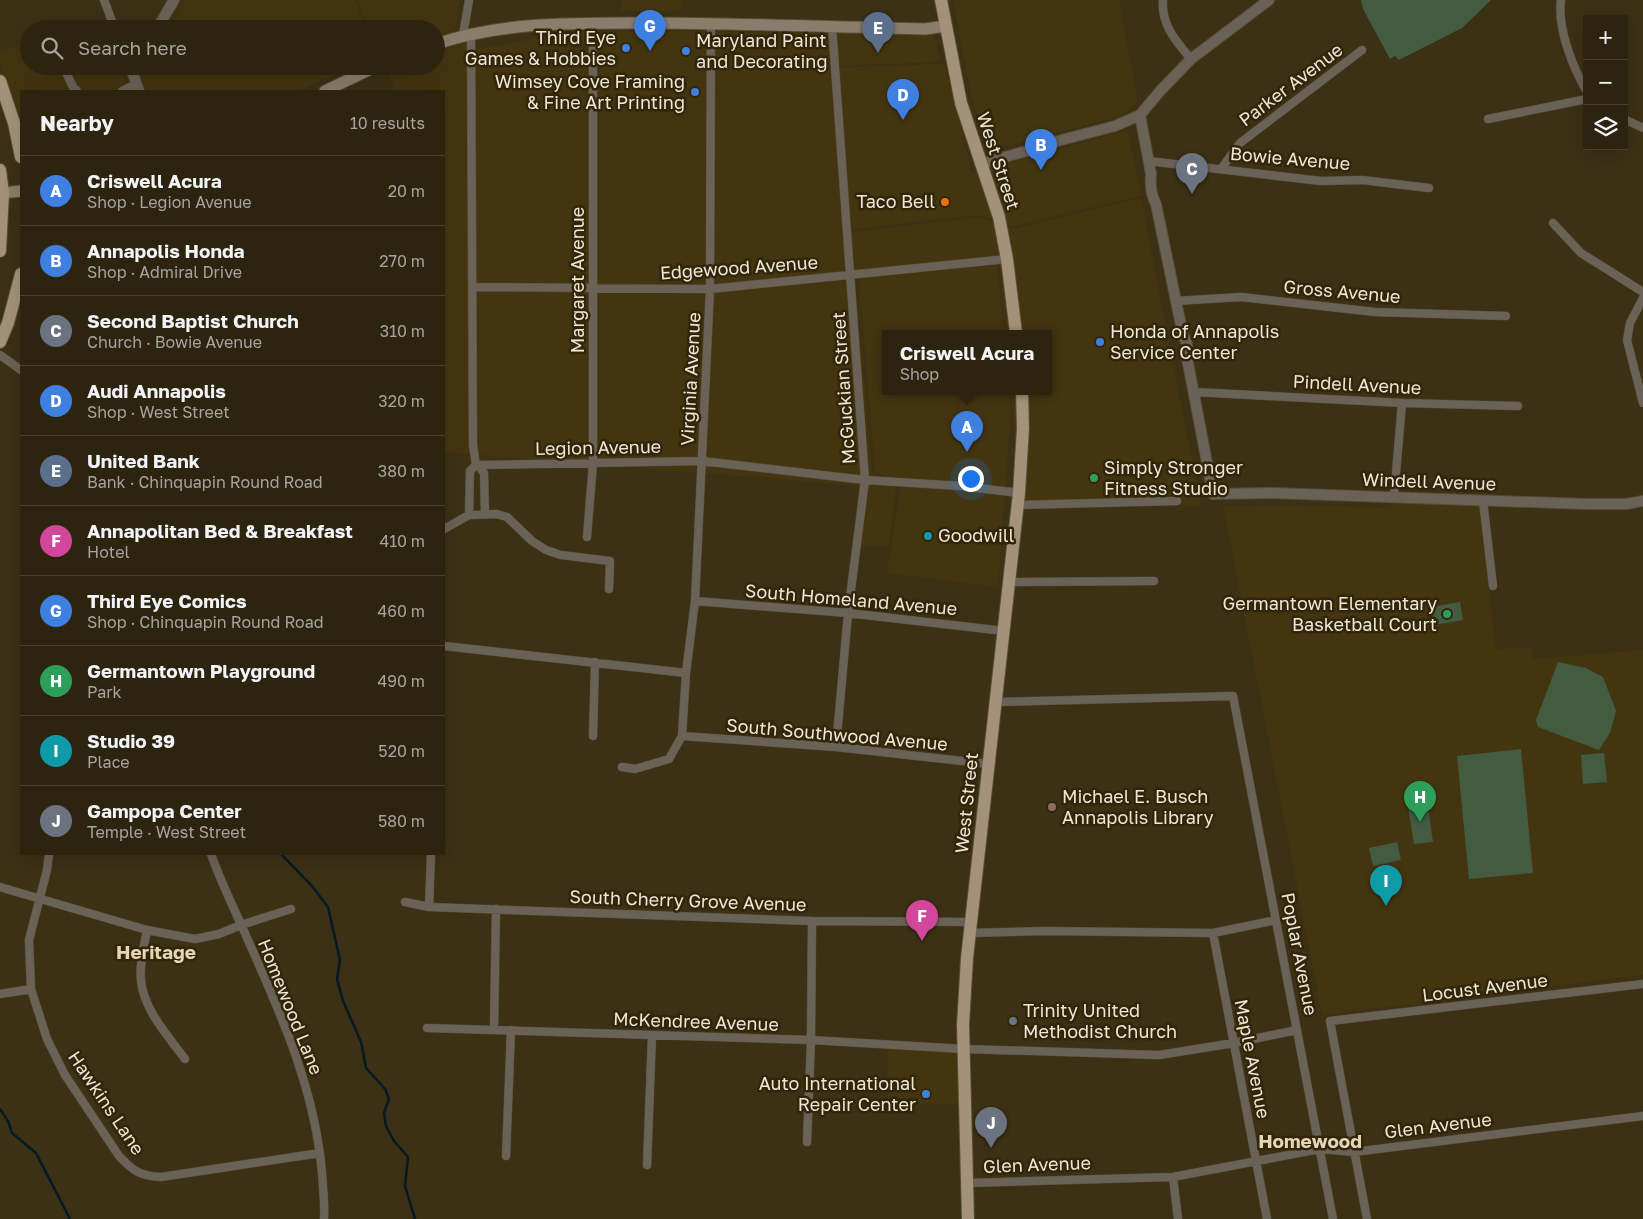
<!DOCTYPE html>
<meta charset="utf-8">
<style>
body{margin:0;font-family:"Golos Text",sans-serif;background:#352c19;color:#f1f3f6}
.controls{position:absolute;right:15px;top:15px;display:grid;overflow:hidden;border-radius:0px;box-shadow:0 5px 20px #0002}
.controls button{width:45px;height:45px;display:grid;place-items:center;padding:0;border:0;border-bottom:1px solid #484130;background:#2d2410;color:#f1f3f6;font:25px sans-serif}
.you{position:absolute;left:970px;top:478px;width:18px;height:18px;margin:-12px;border:4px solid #fff;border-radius:50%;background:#1a73e8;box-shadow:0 0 0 8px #1a73e833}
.badge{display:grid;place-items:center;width:32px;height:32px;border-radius:50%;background:#d93025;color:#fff;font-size:16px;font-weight:700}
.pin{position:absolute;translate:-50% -41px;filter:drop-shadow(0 1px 2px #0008)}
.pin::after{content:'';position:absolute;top:26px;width:18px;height:15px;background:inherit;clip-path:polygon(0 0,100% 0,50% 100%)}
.popup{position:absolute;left:882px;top:330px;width:170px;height:65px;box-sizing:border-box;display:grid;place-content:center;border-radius:0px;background:#2d2410;filter:drop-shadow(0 1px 4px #0005);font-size:16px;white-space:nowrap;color:#a7a49f}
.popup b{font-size:19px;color:#f1f3f6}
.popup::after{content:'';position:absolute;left:50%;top:100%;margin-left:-10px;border:10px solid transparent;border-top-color:#2d2410}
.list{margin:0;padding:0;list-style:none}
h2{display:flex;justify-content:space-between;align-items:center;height:65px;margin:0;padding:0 20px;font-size:21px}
h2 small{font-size:16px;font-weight:400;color:#a7a49f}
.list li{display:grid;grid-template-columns:32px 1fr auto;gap:15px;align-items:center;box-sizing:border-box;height:70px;padding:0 20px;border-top:1px solid #484130}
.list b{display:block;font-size:19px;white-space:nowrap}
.list p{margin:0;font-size:16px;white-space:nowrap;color:#a7a49f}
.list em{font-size:16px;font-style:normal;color:#a7a49f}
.icon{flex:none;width:28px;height:28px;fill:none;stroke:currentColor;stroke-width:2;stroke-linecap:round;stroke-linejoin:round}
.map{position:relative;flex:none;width:1643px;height:1219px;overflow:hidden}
.search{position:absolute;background:#2d2410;box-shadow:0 5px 20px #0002;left:20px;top:20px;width:425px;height:55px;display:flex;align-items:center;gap:12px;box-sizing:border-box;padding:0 18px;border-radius:28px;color:#a7a49f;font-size:19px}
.panel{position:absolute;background:#2d2410;box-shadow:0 5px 20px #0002;left:20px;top:90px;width:425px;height:765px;border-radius:0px}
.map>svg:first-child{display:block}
</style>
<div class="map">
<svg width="1643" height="1219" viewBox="0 0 1643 1219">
<rect width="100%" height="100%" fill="#3c3015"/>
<!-- built -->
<path fill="#443511" d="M186,0h169l11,29h-197z
M357,0h103l-5,31 17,19 107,-19 354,2 8,29 -102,4v1l105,-3 28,109 155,-43 15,65 -130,32 -33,-12 -128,14 -11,-129 6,133 133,-16 34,12 128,-31 60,308 -180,-2 -10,-113h37v-58h-42l-7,-76 -144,18 17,197 24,16 -7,59 -31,-2v-59l-414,-34v-361h-51v-7l-10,-18h53v-37h-68z
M621,0h61v11h-62z
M953,0h166l19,102 -17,14 -133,35 -17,-56z
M29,41v25h91l9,25h-108v28l-21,-56v-11z
M146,66h209l-57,25h-151l-6,-16z
M997,265l7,68h-118v58h123l2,20 -13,176 -111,-14 14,-86 -26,-16 -16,-193z
M1392,503l87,2 17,144 35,-2 3,12 109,-9v325l-321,40 -99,-509 67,-1 100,3z
M887,1048l73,3 1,54 -43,-2 -1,-5h-29z"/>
<!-- green -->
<path fill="#425b41" d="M1361,0h130l-29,28 -63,32 -4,-4 -5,3 -27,-50z
M1460,602l3,18 -29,5 -3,-18z
M1558,662l28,6 17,9 13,34 -6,22 -11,17 -61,-23 -2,-7z
M1521,749l12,124 -64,6 -12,-123z
M1604,753l3,29 -24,2 -2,-29z
M1421,798v4h6l6,40 -19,2 -7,-44z
M1397,842l4,18 -28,6 -4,-18z"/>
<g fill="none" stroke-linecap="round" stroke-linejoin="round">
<!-- stream -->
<path stroke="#031b25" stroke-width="2.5" d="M281,854l31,32 16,21 12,53 -3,19 6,22 18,41 5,26 19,21 4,10 -5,14 2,13 8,15 14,16 -3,29 10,33
M0,1109l8,12 4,12 24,20 34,66"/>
<defs>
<path id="minor" d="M104,0l11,29
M1163,0c-2,25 13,41 28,59
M1561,0c-4,28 12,68 26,92
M832,26l33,454 -17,133 -12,134
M463,35l6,-35
M471,35l2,410 3,20
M63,66l10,21 4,4
M122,91l14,-7
M1488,119l99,-20
M1624,119l19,9
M1148,161l173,20 41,-1 67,8
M1221,169l19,-26 122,-93
M1553,223l28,30 62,39
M473,287l237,2 297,-30
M1643,298l-13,25 -3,17 16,63
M1175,301l66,-4 134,15 131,4
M0,355l21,15
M1194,392l208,11 116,3
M476,465l226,-4 163,19 96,6 58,7
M478,465l6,8 1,41
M1394,496l8,-93
M1483,501l10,85
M1018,505l159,-4
M469,515l1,-44 6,-6
M444,529l25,-14 28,-1 10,3 25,24 14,9 15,5 49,6 -1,28
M587,537l6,-74v-440
M1009,582l145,-1
M695,601l153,12 156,18
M444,646l242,27
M996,702l237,-6 100,523
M593,736l2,-74
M682,736l154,11 153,17
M622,767l13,2 34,-10 13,-23 4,-63 9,-72 15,-312 1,-266
M49,854l-2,16 -18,70 2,49 16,50 18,36 54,81c14,15 21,20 42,21l159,-24
M211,854c10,29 24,56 36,84 34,76 68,151 75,235 1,16 3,31 2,46
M0,887l147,43 48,9 24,-5 22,-9 50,-16
M405,902l24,5 383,14 158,1
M429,907l2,-53
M147,930c-3,17 -8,34 -6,51 3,29 27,55 44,78
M969,933l76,-2 168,2 63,-13
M1213,933l54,286
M0,994l31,-5
M427,1028l384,12 153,9 195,6 75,-12 63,-13
M494,1029l2,-120
M807,1142l4,-102 1,-119
M506,1156l5,-126
M647,1165l5,-129
M1173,1177l5,42
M968,1183l205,-6 147,-28 34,3 289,-36
M1367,1219l-37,-198 313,-37"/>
<path id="tertiary" d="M157,29l17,-29
M135,66l-3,5 7,20
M1140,115l11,59c-1,10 0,21 5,30l27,131 4,9v14l26,136 60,-1 313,11h40l17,-3
M980,164l57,-16 13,-5 65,-17 25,-11 21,-25 30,-31 78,-59"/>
<path id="secondary" d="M436,44c65,-22 136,-21 204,-21 95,0 190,4 285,6l21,-3
M325,91l52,-25
M3,193l18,-2"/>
<path id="primary" d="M941,0l20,103 38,114 8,42 9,74
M0,81l14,42 7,34
M0,170l3,23 -3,58
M0,342l8,-19 13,-49
M968,1219l-5,-194 4,-67 52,-465 4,-65 -1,-37"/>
</defs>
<!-- minor casing -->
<use href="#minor" stroke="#584d34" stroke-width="9"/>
<!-- tertiary casing -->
<use href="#tertiary" stroke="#584d34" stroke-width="12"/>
<!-- secondary casing -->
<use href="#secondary" stroke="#584d34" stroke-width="13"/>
<!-- primary casing -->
<use href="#primary" stroke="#584d34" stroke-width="14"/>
<!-- minor -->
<use href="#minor" stroke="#6b6257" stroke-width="8"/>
<!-- tertiary -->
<use href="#tertiary" stroke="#6b6257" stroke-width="10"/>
<!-- secondary -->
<use href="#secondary" stroke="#8a7d6b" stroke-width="11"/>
<!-- primary -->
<use href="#primary" stroke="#a3917a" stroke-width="12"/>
</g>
<!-- markers -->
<g fill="#3f7fe0" stroke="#32260a" stroke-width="2">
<circle cx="626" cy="48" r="5"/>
<circle cx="686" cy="51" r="5"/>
<circle cx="695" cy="92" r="5"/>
<circle cx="1100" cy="342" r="5"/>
<circle cx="926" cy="1094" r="5"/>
</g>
<circle fill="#e8710a" stroke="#32260a" stroke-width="2" cx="945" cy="202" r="5"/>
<g fill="#2e9e5b" stroke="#32260a" stroke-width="2">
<circle cx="1094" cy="478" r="5"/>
<circle cx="1447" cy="614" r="5"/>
</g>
<circle fill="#0f9aa8" stroke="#32260a" stroke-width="2" cx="928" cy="536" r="5"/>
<circle fill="#8d6e63" stroke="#32260a" stroke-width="2" cx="1052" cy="807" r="5"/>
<circle fill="#6b7280" stroke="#32260a" stroke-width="2" cx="1013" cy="1021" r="5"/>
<g text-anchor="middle" stroke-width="5" stroke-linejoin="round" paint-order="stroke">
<!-- poi labels -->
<g font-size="18" fill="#eee6d6" stroke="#32260a" text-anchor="start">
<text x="616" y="44" text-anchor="end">Third Eye<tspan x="616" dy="21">Games &amp; Hobbies</tspan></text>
<text x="696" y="47">Maryland Paint<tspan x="696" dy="21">and Decorating</tspan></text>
<text x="685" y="88" text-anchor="end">Wimsey Cove Framing<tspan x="685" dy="21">&amp; Fine Art Printing</tspan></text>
<text x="935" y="208" text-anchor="end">Taco Bell</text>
<text x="1110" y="338">Honda of Annapolis<tspan x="1110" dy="21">Service Center</tspan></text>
<text x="1104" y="474">Simply Stronger<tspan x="1104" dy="21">Fitness Studio</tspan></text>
<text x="938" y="542">Goodwill</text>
<text x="1437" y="610" text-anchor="end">Germantown Elementary<tspan x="1437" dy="21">Basketball Court</tspan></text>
<text x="1062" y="803">Michael E. Busch<tspan x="1062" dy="21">Annapolis Library</tspan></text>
<text x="1023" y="1017">Trinity United<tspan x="1023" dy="21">Methodist Church</tspan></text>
<text x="916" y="1090" text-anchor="end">Auto International<tspan x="916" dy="21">Repair Center</tspan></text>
</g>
<!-- street labels -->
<g font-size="18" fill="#eee6d6" stroke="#32260a">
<text transform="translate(1291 85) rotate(-37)" y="6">Parker Avenue</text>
<text transform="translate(1290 159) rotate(5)" y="6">Bowie Avenue</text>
<text transform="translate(998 161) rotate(72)" y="6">West Street</text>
<text transform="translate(739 268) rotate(-4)" y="6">Edgewood Avenue</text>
<text transform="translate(578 280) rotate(-90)" y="6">Margaret Avenue</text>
<text transform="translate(1342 292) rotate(5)" y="6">Gross Avenue</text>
<text transform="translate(691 379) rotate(-87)" y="6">Virginia Avenue</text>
<text transform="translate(1357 385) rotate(3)" y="6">Pindell Avenue</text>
<text transform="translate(844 388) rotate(-94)" y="6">McGuckian Street</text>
<text transform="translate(598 448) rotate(-1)" y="6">Legion Avenue</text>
<text transform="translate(1429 482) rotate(2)" y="6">Windell Avenue</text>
<text transform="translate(851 600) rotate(5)" y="6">South Homeland Avenue</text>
<text transform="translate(837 735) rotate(5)" y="6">South Southwood Avenue</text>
<text transform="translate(967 803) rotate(-84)" y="6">West Street</text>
<text transform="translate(688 901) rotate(2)" y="6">South Cherry Grove Avenue</text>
<text transform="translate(1299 954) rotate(79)" y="6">Poplar Avenue</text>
<text transform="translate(1485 988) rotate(-7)" y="6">Locust Avenue</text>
<text transform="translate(290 1007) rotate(68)" y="6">Homewood Lane</text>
<text transform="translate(696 1022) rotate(2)" y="6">McKendree Avenue</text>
<text transform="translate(1252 1059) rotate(79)" y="6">Maple Avenue</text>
<text transform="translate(106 1103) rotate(56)" y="6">Hawkins Lane</text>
<text transform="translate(1438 1126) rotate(-7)" y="6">Glen Avenue</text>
<text transform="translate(1037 1165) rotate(-2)" y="6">Glen Avenue</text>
</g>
<!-- neighbourhood labels -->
<g font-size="19" font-weight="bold" fill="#e4d6b6" stroke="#32260a">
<text x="156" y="959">Heritage</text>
<text x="1310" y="1148">Homewood</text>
</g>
</g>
</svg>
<div class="controls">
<button>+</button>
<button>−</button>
<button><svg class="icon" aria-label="layers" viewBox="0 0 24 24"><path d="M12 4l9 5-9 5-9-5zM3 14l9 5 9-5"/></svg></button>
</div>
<div class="you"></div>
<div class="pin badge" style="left:967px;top:452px;background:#3f7fe0">A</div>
<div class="popup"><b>Criswell Acura</b>Shop</div>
<div class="pin badge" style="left:1041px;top:170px;background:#3f7fe0">B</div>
<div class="pin badge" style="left:1192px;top:194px;background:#6b7280">C</div>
<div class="pin badge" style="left:903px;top:120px;background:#3f7fe0">D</div>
<div class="pin badge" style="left:878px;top:53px;background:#5c6f8a">E</div>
<div class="pin badge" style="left:922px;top:941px;background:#d1479c">F</div>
<div class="pin badge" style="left:650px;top:51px;background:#3f7fe0">G</div>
<div class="pin badge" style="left:1420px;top:822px;background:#2e9e5b">H</div>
<div class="pin badge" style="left:1386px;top:906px;background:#0f9aa8">I</div>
<div class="pin badge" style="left:991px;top:1148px;background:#6b7280">J</div>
<div class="search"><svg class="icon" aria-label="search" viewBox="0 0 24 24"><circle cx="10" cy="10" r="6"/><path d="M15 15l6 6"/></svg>Search here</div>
<section class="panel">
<h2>Nearby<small>10 results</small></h2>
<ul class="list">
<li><span class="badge" style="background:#3f7fe0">A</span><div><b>Criswell Acura</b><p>Shop · Legion Avenue</p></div><em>20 m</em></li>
<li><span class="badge" style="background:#3f7fe0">B</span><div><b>Annapolis Honda</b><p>Shop · Admiral Drive</p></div><em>270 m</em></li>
<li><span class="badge" style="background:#6b7280">C</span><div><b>Second Baptist Church</b><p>Church · Bowie Avenue</p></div><em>310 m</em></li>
<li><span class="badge" style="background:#3f7fe0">D</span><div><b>Audi Annapolis</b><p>Shop · West Street</p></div><em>320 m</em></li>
<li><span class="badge" style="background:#5c6f8a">E</span><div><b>United Bank</b><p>Bank · Chinquapin Round Road</p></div><em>380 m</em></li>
<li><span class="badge" style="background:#d1479c">F</span><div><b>Annapolitan Bed &amp; Breakfast</b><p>Hotel</p></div><em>410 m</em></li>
<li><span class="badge" style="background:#3f7fe0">G</span><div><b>Third Eye Comics</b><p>Shop · Chinquapin Round Road</p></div><em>460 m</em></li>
<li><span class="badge" style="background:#2e9e5b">H</span><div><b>Germantown Playground</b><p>Park</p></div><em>490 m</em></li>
<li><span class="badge" style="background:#0f9aa8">I</span><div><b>Studio 39</b><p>Place</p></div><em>520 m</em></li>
<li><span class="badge" style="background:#6b7280">J</span><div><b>Gampopa Center</b><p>Temple · West Street</p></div><em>580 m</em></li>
</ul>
</section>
</div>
